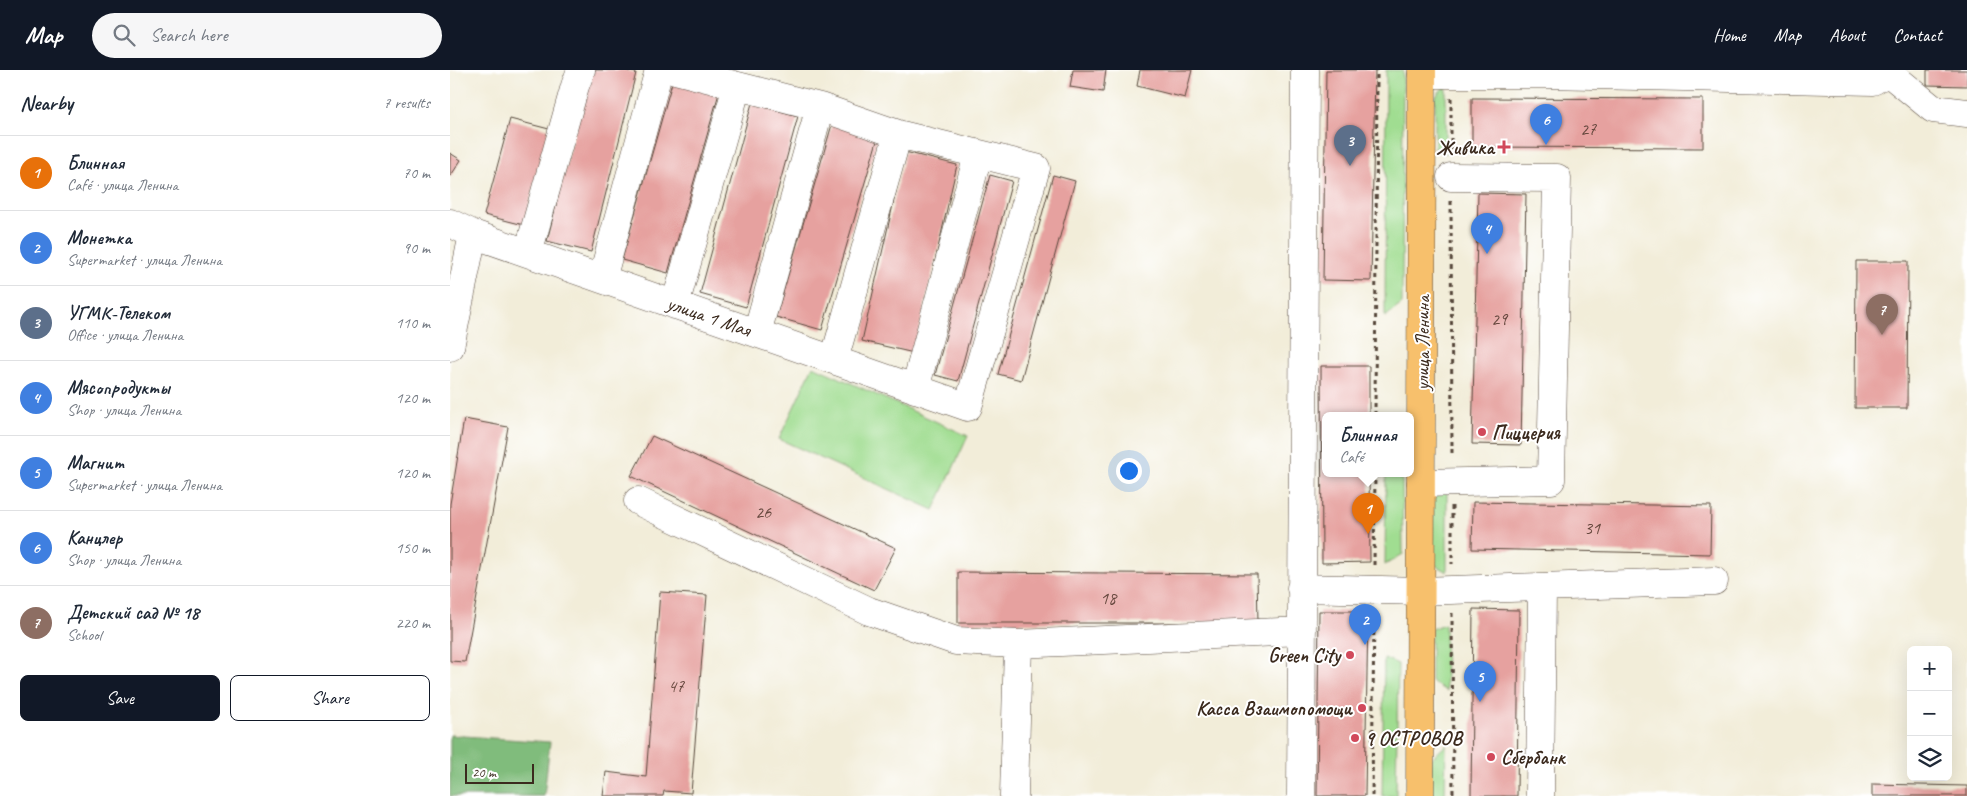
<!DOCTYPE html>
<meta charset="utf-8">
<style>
body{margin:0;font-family:Caveat,sans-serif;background:#f6f6f7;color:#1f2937}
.controls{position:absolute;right:15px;bottom:15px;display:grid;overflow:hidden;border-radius:8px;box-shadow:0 5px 20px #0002}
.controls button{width:45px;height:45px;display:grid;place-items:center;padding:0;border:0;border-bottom:1px solid #e0e1e3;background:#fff;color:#1f2937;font:25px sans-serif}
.scale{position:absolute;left:15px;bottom:12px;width:69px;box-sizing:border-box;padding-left:5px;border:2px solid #3b2a1e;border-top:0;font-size:14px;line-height:18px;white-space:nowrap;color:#3b2a1e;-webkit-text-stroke:4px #fff;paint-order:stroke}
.you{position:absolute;left:678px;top:400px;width:18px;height:18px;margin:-12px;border:4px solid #fff;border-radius:50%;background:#1a73e8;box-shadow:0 0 0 8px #1a73e833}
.badge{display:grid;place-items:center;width:32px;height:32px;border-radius:50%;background:#111827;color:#fff;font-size:16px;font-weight:700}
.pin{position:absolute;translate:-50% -41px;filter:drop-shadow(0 1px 2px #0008)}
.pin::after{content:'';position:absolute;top:26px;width:18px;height:15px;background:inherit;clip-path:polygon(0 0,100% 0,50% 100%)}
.popup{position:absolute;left:872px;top:342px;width:92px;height:65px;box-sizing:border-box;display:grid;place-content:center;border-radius:8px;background:#fff;filter:drop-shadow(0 1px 4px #0005);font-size:16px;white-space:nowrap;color:#747a83}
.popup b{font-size:19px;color:#1f2937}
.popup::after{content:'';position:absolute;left:50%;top:100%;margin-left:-10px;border:10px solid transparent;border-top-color:#fff}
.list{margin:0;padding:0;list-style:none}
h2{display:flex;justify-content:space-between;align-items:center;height:65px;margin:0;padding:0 20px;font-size:21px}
h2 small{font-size:16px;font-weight:400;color:#747a83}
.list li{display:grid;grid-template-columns:32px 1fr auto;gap:15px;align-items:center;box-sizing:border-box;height:75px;padding:0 20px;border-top:1px solid #e0e1e3}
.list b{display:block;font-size:19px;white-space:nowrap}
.list p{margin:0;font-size:16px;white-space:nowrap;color:#747a83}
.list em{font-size:16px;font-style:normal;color:#747a83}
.actions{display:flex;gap:10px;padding:15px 20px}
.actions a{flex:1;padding:11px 0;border:1px solid #111827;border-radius:8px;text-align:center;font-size:18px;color:#111827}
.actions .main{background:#111827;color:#fff}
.icon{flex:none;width:28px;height:28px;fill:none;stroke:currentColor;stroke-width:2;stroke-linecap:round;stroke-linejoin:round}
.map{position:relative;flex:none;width:1517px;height:726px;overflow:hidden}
header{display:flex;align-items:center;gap:30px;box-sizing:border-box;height:70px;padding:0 25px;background:#111827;color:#fff}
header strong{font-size:24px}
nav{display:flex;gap:28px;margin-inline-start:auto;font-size:18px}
.search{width:350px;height:45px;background:#f6f6f7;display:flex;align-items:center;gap:12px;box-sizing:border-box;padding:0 18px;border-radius:28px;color:#747a83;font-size:19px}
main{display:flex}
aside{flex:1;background:#fff}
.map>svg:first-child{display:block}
</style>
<header>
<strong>Map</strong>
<div class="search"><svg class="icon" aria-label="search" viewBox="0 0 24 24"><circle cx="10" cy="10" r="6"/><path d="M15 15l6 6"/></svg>Search here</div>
<nav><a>Home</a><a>Map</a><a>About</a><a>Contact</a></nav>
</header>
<main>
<aside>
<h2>Nearby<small>7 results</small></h2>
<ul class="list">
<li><span class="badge" style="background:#e8710a">1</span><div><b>Блинная</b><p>Café · улица Ленина</p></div><em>70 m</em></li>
<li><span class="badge" style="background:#3f7fe0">2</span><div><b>Монетка</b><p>Supermarket · улица Ленина</p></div><em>90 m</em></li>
<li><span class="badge" style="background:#5c6f8a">3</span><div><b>УГМК-Телеком</b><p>Office · улица Ленина</p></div><em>110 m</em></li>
<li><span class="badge" style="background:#3f7fe0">4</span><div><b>Мясопродукты</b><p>Shop · улица Ленина</p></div><em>120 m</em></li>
<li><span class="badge" style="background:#3f7fe0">5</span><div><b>Магнит</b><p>Supermarket · улица Ленина</p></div><em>120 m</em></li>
<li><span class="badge" style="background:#3f7fe0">6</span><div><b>Канцлер</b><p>Shop · улица Ленина</p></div><em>150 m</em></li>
<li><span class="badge" style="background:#8d6e63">7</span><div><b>Детский сад № 18</b><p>School</p></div><em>220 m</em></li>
</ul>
<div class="actions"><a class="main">Save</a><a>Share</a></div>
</aside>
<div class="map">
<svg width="1517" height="726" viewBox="0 0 1517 726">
<rect width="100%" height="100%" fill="#fff"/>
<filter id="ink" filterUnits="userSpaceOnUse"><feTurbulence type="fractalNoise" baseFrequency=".02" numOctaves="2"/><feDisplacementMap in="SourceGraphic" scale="10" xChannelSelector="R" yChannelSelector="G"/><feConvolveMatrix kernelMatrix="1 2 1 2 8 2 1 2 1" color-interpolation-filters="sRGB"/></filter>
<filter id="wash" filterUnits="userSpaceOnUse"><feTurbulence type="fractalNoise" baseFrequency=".0096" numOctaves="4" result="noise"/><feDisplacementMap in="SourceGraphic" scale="20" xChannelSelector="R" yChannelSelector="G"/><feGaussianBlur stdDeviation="1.12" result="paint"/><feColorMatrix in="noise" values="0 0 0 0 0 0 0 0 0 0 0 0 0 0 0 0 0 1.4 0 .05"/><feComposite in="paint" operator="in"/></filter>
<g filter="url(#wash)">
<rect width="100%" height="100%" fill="#f2edd9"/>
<!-- green -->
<path fill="#a0dd91" stroke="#6e8458" d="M936,0h17l-1,234 -17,13z
M996,17v66l-11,-3v-53l7,-8z
M363,296l155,70 -34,74 -155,-71z
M936,403h6l10,4 1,77 -18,11z
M997,422v80l-12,-7 -3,-10 1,-54 4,-7z
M995,554l1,67 -15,-10v-52z
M934,588l14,6 -2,132h-14z
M996,675l-1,51h-14v-37z"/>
<!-- forest -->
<path fill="#80bc7b" stroke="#5e734c" d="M0,665l100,7 -6,54h-94z"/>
<g id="blocks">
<!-- building -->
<path fill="#e6a19f" d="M140,0h35l11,3 -45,179 -44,-11z
M623,0h33l-3,22 -33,-5z
M690,0h52l-7,28 -48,-12z
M876,0h49l-4,211 -48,-1z
M1477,0h40v16l-40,-1z
M223,9l46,14 -51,180 -46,-13z
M1022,28l231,1v49l-231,-1z
M302,33l46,13 -52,191 -46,-13z
M60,49l39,10 -25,96 -40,-10z
M383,51l46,13 -57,196 -46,-13z
M455,82l52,13 -43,188 -52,-12z
M0,83l11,7 -11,17z
M540,105l22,6 -54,200 -23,-6z
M603,105l22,6 -54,199 -23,-6z
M1028,123l48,1 -5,251 -49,-1z
M1406,191h52l-1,147h-52z
M871,296h48v49h-43v58h43l1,89 -48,1z
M14,349l44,8 -43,235 -15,-1v-157z
M202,366l244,112 -22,42 -243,-114z
M1023,432l238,4 -1,48 -238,-5z
M508,502l299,2 1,49h-300z
M210,522l47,3 -16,198 -27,-2 -1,5h-60l3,-24 40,5z
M1023,539l46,1 -2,186h-46z
M869,541h49l-3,185h-48z
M1422,714l95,2v10h-95z"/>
</g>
</g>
<g filter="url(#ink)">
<use href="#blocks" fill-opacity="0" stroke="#56473a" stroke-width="1"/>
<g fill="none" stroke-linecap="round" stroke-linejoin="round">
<defs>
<path id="minor" d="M1439,0v3l44,36 34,4
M972,4h124l327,7 18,-11
M0,153l23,11 495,173 68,-239 -138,-34 -78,-27 -145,-37
M78,183l47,-167 6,-16
M152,209l57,-209
M225,235l62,-219
M307,263l63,-226
M0,277l23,-113
M384,290l64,-226
M465,319l63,-234
M971,413l130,-3 6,-302 -106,-1
M188,431l231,110 87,30 62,3
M851,518l120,3 293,-10
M564,726l4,-152 284,-13
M851,726l4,-726
M1090,726l2,-209"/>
<path id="major" d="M970,726l2,-726"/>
</defs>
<!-- minor casing -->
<use href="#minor" stroke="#56473a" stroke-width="29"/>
<!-- major casing -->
<use href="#major" stroke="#56473a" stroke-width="29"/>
<!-- path -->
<path stroke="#56473a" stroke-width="3" stroke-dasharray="4 4" stroke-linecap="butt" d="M1001,28v54
M1001,131l1,256
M925,345l2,-345
M1002,436v58
M924,495l1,-92
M1002,543l1,183
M922,726l2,-183"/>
<!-- minor -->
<use href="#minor" stroke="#fff" stroke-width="28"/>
<!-- major -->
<use href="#major" stroke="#f7c06c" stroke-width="28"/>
</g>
</g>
<!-- markers -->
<g fill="#d1495b" stroke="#fff" stroke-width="2">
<path d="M1051.5 69.5h5v5h5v5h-5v5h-5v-5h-5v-5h5z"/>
<circle cx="1032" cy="362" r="5"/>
<circle cx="900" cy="585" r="5"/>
<circle cx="912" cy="638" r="5"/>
<circle cx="905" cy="668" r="5"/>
<circle cx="1041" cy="687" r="5"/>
</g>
<g text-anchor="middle" stroke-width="4" stroke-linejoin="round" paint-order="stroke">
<!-- number labels -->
<g font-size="18" fill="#66483e">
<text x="1138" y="65">27</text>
<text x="1049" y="255">29</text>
<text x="313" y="448">26</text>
<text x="1142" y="464">31</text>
<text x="658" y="534">18</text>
<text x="226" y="622">47</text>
</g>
<!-- poi labels -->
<g font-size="20" font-weight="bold" fill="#3b2a1e" stroke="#fff" text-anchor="end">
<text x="1044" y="84">Живика</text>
<text x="1042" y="369" text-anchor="start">Пиццерия</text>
<text x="890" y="592">Green City</text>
<text x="902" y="645">Касса Взаимопомощи</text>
<text x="915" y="675" text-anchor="start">9 ОСТРОВОВ</text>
<text x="1051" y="694" text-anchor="start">Сбербанк</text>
</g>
<!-- street labels -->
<g font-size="20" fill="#3b2a1e" stroke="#fff">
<text transform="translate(259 246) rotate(19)" y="7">улица 1 Мая</text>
<text transform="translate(972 273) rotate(-90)" y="7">улица Ленина</text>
</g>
</g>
</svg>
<div class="controls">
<button>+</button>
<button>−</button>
<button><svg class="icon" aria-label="layers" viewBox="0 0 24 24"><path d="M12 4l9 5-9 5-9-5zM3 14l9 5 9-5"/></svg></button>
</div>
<div class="scale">20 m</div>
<div class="you"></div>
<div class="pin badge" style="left:918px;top:464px;background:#e8710a">1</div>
<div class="popup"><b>Блинная</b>Café</div>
<div class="pin badge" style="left:915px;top:575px;background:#3f7fe0">2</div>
<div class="pin badge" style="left:900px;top:96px;background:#5c6f8a">3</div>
<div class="pin badge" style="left:1037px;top:184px;background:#3f7fe0">4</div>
<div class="pin badge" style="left:1030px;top:632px;background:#3f7fe0">5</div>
<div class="pin badge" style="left:1096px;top:75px;background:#3f7fe0">6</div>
<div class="pin badge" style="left:1432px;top:265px;background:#8d6e63">7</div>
</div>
</main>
